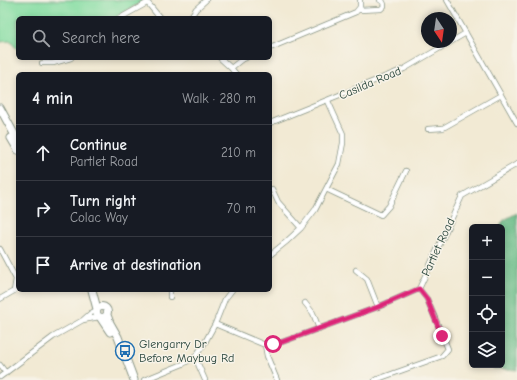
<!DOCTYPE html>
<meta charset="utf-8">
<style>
body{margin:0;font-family:"Comic Neue",sans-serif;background:#20242c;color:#f1f3f6}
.controls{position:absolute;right:12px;bottom:12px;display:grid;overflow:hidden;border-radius:6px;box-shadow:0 2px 6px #0003}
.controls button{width:36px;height:36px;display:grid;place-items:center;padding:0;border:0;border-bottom:1px solid #363941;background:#171b24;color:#f1f3f6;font:20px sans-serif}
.compass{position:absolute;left:421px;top:12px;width:36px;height:36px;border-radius:50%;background:#171b24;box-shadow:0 2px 6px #0003;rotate:167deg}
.stop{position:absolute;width:12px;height:12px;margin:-9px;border:3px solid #db2777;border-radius:50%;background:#fff}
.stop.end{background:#db2777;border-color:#fff;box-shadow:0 1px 4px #0008}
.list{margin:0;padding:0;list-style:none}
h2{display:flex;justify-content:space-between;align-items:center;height:52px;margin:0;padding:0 16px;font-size:17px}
h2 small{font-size:13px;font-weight:400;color:#9ea1a6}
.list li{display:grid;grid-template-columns:26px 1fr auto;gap:12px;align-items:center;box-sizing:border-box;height:56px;padding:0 16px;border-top:1px solid #363941}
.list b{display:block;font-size:15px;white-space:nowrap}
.list p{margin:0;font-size:13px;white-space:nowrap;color:#9ea1a6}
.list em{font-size:13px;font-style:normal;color:#9ea1a6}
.icon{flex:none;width:22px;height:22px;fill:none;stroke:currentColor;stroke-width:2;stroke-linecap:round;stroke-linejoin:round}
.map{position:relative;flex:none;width:517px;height:380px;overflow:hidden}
.search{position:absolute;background:#171b24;box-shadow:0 2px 6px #0003;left:16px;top:16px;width:256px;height:44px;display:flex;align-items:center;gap:10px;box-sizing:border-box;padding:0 14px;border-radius:6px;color:#9ea1a6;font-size:15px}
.panel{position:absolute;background:#171b24;box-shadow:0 2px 6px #0003;left:16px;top:72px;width:256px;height:220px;border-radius:6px}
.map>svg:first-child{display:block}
</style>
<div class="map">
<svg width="517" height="380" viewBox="0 0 517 380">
<rect width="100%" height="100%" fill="#f7f3e8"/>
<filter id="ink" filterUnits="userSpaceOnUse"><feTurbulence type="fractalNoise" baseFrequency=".025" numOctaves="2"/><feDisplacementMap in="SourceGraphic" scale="8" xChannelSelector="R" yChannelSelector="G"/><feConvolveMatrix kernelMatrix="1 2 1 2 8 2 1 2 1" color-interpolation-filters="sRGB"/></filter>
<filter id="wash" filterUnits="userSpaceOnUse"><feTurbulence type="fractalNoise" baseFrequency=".012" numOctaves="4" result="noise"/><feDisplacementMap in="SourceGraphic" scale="16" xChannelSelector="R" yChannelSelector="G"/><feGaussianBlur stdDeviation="0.9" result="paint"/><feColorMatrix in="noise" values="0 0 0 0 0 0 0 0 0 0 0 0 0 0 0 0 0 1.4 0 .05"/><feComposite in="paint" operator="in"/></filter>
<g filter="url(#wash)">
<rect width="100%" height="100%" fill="#f2ead4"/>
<!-- green -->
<path fill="#84dda2" stroke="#528d6b" d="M0,0h142l1,1 -29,17h-96v32l-8,-9 -10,1z"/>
<!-- forest -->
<path fill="#6bbc88" stroke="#457c5e" d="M517,213v157l-24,-2 -1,-3h10v-138h-2l4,-7z"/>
</g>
<g filter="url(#ink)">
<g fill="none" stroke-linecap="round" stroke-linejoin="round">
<defs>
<path id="minor" d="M447,0l70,123
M147,2l13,16
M359,10l22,-1 3,-3c0,-3 -1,-5 -4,-6
M120,18l27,-15
M190,18l6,-9 10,-9
M270,48l86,-36 4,-5v-7
M220,58l11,10 5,6
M42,63h11l18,-5
M231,68l10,-8 5,-2
M270,123l134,-54 62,-36
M428,129l15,-1 58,-33
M272,189l6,13 23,26
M326,189l55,26 8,-9 17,-35
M0,249l16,30 -2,12 -14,8
M270,255l16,-13 15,-14 14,-18 24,-46 4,-21v-9l-15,-33
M356,270l11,9 11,28
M170,290v7
M305,303l8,10 6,16
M83,320l16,-3
M215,324l50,21 17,-3 96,-35 41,-18 43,-93 55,-32
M265,345l2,11 10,24
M195,357l10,23
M0,365l6,8
M0,377l53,-40 30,-17 8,-7 6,-3
M144,380l39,-16 12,-7 9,-13 11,-20 10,-25 7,-9
M375,380l67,-24 6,-7 -21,-50 -8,-10"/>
<path id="secondary" d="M0,108l18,33
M11,138l7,12
M92,290l5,19
M96.5 312a5.5 5.5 0 1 1 11 0a5.5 5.5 0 1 1-11 0Z
M107,315l3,8 8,14 16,43
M100,317l10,15"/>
</defs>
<!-- minor casing -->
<use href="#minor" stroke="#889484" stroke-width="6"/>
<!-- secondary casing -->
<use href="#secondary" stroke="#889484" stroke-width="9"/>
<!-- minor -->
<use href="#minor" stroke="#fff" stroke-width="4.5"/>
<!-- secondary -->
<use href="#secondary" stroke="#fff" stroke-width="7"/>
</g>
</g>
<g fill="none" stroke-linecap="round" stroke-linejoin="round" filter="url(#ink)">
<!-- route -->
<path stroke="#db2777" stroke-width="5" d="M273,344l9,-2 96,-35 41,-18 8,10 15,37"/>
</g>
<!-- icons -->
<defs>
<symbol id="bus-ring" viewBox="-11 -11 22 22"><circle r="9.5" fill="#f7f3e8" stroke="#1f6fb2" stroke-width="1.5"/><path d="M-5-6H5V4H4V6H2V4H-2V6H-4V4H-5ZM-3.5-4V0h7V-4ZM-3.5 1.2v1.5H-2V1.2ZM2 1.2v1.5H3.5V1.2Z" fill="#1f6fb2"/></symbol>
</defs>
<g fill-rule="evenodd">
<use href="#bus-ring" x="114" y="340" width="22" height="22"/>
</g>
<g text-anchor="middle" stroke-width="3" stroke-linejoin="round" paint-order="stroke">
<!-- street labels -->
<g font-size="12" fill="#1f3d34" stroke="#f7f3e8">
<text transform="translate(370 83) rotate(-23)" y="4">Casilda Road</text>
<text transform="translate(438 247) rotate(-65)" y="4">Partlet Road</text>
</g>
<!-- poi labels -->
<g font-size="12" fill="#1f3d34" stroke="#f7f3e8" text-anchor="start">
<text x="139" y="348">Glengarry Dr<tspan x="139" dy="14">Before Maybug Rd</tspan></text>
</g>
</g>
</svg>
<div class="controls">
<button>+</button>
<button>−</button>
<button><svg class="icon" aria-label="locate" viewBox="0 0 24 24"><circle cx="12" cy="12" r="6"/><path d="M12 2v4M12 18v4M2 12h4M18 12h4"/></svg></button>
<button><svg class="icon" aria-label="layers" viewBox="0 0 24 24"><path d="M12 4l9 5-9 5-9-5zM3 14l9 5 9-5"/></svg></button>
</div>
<svg class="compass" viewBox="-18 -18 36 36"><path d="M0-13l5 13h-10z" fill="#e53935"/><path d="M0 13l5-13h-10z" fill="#9ea1a6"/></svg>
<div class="stop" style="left:273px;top:344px"></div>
<div class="stop end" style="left:442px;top:336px"></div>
<div class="search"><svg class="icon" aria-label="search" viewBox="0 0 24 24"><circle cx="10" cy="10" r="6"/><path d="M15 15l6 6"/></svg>Search here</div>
<section class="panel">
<h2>4 min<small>Walk · 280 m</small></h2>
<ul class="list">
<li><svg class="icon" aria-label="ahead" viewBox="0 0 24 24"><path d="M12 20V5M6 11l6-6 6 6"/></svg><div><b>Continue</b><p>Partlet Road</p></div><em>210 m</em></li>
<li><svg class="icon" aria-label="right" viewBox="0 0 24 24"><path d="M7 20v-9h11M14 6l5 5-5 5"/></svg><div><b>Turn right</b><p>Colac Way</p></div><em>70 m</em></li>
<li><svg class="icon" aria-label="arrive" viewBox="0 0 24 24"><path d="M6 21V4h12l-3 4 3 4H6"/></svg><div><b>Arrive at destination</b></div></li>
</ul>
</section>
</div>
